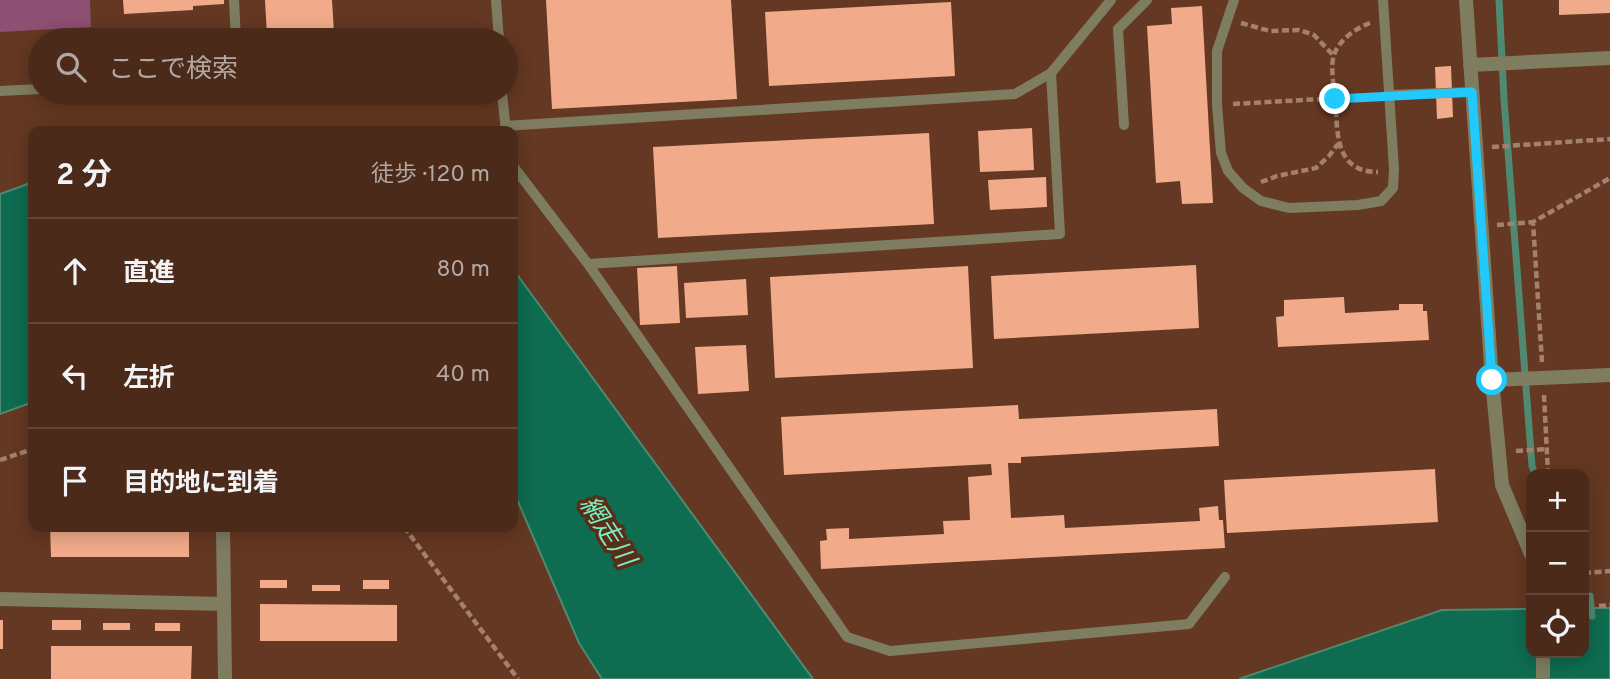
<!DOCTYPE html>
<html lang="ja">
<meta charset="utf-8">
<style>
body{margin:0;font-family:Overpass,"Noto Sans JP",sans-serif;background:#553627;color:#f1f3f6}
.controls{position:absolute;right:21px;bottom:21px;display:grid;overflow:hidden;border-radius:14px;box-shadow:0 4px 18px #0003}
.controls button{width:63px;height:63px;display:grid;place-items:center;padding:0;border:0;border-bottom:2px solid #624639;background:#4b2a1a;color:#f1f3f6;font:35px sans-serif}
.stop{position:absolute;width:21px;height:21px;margin:-16px;border:5px solid #21c9fd;border-radius:50%;background:#fff}
.stop.end{background:#21c9fd;border-color:#fff;box-shadow:0 2px 7px #0008}
.list{margin:0;padding:0;list-style:none}
h2{display:flex;justify-content:space-between;align-items:center;height:91px;margin:0;padding:0 28px;font-size:30px}
h2 small{font-size:23px;font-weight:400;color:#b2a7a2}
.list li{display:grid;grid-template-columns:46px 1fr auto;gap:21px;align-items:center;box-sizing:border-box;height:105px;padding:0 28px;border-top:2px solid #624639}
.list b{display:block;font-size:26px;white-space:nowrap}
.list em{font-size:23px;font-style:normal;color:#b2a7a2}
.icon{flex:none;width:38px;height:38px;fill:none;stroke:currentColor;stroke-width:2;stroke-linecap:round;stroke-linejoin:round}
.map{position:relative;flex:none;width:1610px;height:679px;overflow:hidden}
.search{position:absolute;background:#4b2a1a;box-shadow:0 4px 18px #0003;left:28px;top:28px;width:490px;height:77px;display:flex;align-items:center;gap:18px;box-sizing:border-box;padding:0 24px;border-radius:38px;color:#b2a7a2;font-size:26px}
.panel{position:absolute;background:#4b2a1a;box-shadow:0 4px 18px #0003;left:28px;top:126px;width:490px;height:406px;border-radius:14px}
.map>svg:first-child{display:block}
</style>
<div class="map">
<svg width="1610" height="679" viewBox="0 0 1610 679">
<rect width="100%" height="100%" fill="#643822"/>
<!-- green -->
<path fill="#8d4f72" d="M0,0h90l1,27 -91,5z"/>
<!-- water -->
<path fill="#0e6c50" stroke="#508972" stroke-width="2" d="M33,182v220l-33,12v-220z
M513,269l300,410h-211l-23,-36 -66,-153z
M1584,608h26v71h-371l203,-69 89,-1v44h53z"/>
<g fill="none" stroke-linecap="round" stroke-linejoin="round">
<!-- stream -->
<path stroke="#508972" stroke-width="7" d="M1499,0l5,99 28,367 3,8
M1590,596l2,20"/>
</g>
<!-- building -->
<path fill="#f1ab8a" d="M123,0h101v4l-31,2v4l-69,4z
M265,0h67l2,32 -67,4z
M546,0h185l6,99 -185,10z
M1559,0h51v13l-51,2z
M951,2l4,74 -186,10 -4,-74z
M1202,6l11,197 -31,1 -2,-23 -24,2 -9,-157 25,-2 -1,-16z
M1451,66l2,51 -16,2 -2,-52z
M1032,128l2,42 -54,2 -2,-41z
M929,133l5,91 -276,14 -5,-91z
M1046,177l1,30 -57,3 -2,-30z
M1196,265l3,63 -205,11 -3,-63z
M677,266l3,57 -40,2 -3,-57z
M968,266l5,102 -198,10 -5,-101z
M746,279l2,36 -62,3 -2,-35z
M1344,297l1,16 54,-3v-6h24v7h4l2,29 -151,7 -2,-30 8,-1v-16z
M746,345l3,46 -51,3 -3,-47z
M1018,405l1,14 198,-10 2,37 -198,11v6h-13l3,55 53,-3 1,13 135,-7 -1,-13 19,-2 1,14h4l2,28 -404,21 -1,-28 7,-1 -1,-11 23,-1v11l95,-5 -1,-13 27,-1 -2,-43 24,-2 -1,-11 -207,11 -3,-58z
M1435,469l3,53 -211,11 -3,-53z
M50,527h139v30h-138z
M260,580h27v8h-27z
M363,580h26v9h-26z
M312,585h28v6h-28z
M260,604l137,1v36h-137z
M0,620h3v29h-3z
M52,620h29v10h-29z
M103,623h27v7h-27z
M155,623h25v8h-25z
M51,646h141l-1,33h-140z"/>
<g fill="none" stroke-linecap="round" stroke-linejoin="round">
<!-- path -->
<path stroke="#a4806f" stroke-width="4.5" stroke-dasharray="7 3.5" stroke-linecap="butt" d="M1241,23l29,8 29,-1 15,5 20,21
M1370,23c-14,5 -31,17 -36,32 -4,12 0,30 1,43 3,32 -2,74 43,74
M1233,104l141,-8
M1492,147l118,-8
M1261,182l16,-6 39,-8 13,-12 9,-12
M1497,225l36,-3
M1542,362l-9,-140 77,-44
M1544,395l4,79
M1516,451l31,-2
M0,460l33,-11
M404,527l114,152
M1584,573l26,-2
M1599,606l11,-1"/>
<!-- lane -->
<path stroke="#7e7d60" stroke-width="10" d="M234,0l2,40
M496,0l3,40
M1234,0l-17,51v54l4,48 7,18 15,17 18,13 28,7 69,-3 23,-4 12,-13 1,-19 -11,-169
M0,91l40,-2
M502,93l4,38
M1389,95l83,-3
M1124,125l-6,-96 29,-29
M505,126l510,-32 36,-21 60,-73
M513,166l75,98 259,373 43,14 299,-27 36,-47
M588,264l472,-30 -9,-161"/>
<!-- street -->
<path stroke="#7e7d60" stroke-width="14" d="M1466,0l26,380 10,105 29,69
M1470,65l140,-7
M1492,380l118,-5
M223,527l2,152
M0,599l224,5
M1543,653v26"/>
</g>
<g fill="none" stroke-linecap="round" stroke-linejoin="round">
<!-- route -->
<path stroke="#21c9fd" stroke-width="9" d="M1335,99l137,-7 20,288"/>
</g>
<g text-anchor="middle" stroke-width="7" stroke-linejoin="round" paint-order="stroke">
<!-- water labels -->
<g font-size="26" font-style="italic" fill="#7aeec1" stroke="#592d18">
<text transform="translate(608 531) rotate(57)" y="9">網走川</text>
</g>
</g>
</svg>
<div class="controls">
<button>+</button>
<button>−</button>
<button><svg class="icon" aria-label="locate" viewBox="0 0 24 24"><circle cx="12" cy="12" r="6"/><path d="M12 2v4M12 18v4M2 12h4M18 12h4"/></svg></button>
</div>
<div class="stop" style="left:1492px;top:380px"></div>
<div class="stop end" style="left:1335px;top:99px"></div>
<div class="search"><svg class="icon" aria-label="search" viewBox="0 0 24 24"><circle cx="10" cy="10" r="6"/><path d="M15 15l6 6"/></svg>ここで検索</div>
<section class="panel">
<h2>2 分<small>徒歩 · 120 m</small></h2>
<ul class="list">
<li><svg class="icon" aria-label="ahead" viewBox="0 0 24 24"><path d="M12 20V5M6 11l6-6 6 6"/></svg><div><b>直進</b></div><em>80 m</em></li>
<li><svg class="icon" aria-label="left" viewBox="0 0 24 24"><path d="M17 20v-9H6M10 6l-5 5 5 5"/></svg><div><b>左折</b></div><em>40 m</em></li>
<li><svg class="icon" aria-label="arrive" viewBox="0 0 24 24"><path d="M6 21V4h12l-3 4 3 4H6"/></svg><div><b>目的地に到着</b></div></li>
</ul>
</section>
</div>
